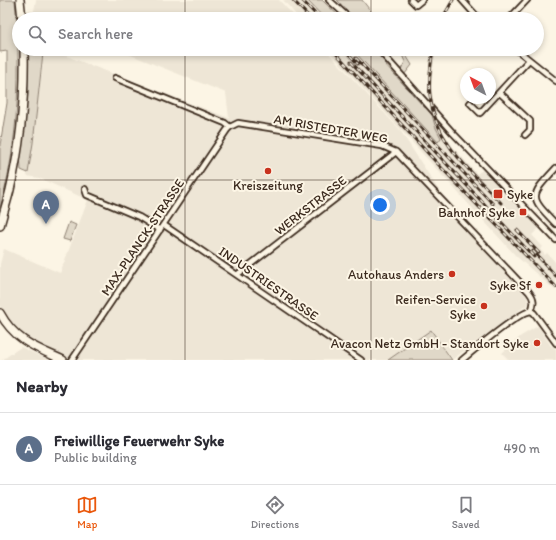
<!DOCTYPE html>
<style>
body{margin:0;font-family:Itim,sans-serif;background:#f2f2f3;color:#2b2b33}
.compass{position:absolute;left:460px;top:68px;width:36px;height:36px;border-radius:50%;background:#fff;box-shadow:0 2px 6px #0003;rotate:319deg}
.you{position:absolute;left:380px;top:205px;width:14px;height:14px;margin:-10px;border:3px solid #fff;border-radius:50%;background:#1a73e8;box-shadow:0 0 0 6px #1a73e833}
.badge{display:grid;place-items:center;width:26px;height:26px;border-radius:50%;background:#ea580c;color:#fff;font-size:13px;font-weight:700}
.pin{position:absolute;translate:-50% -33px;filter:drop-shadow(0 1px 2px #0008)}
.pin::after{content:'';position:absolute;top:21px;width:14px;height:12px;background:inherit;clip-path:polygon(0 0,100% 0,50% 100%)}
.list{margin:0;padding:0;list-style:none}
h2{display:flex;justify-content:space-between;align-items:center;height:52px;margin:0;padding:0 16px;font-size:17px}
h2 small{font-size:13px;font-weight:400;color:#7c7c81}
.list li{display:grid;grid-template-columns:26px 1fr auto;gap:12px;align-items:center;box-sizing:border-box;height:72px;padding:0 16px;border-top:1px solid #e1e1e2}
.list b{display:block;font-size:15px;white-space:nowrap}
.list p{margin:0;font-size:13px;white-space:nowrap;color:#7c7c81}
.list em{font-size:13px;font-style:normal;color:#7c7c81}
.icon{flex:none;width:22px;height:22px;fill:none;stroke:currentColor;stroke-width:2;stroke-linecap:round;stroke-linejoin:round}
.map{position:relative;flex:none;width:556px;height:360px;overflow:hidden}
.search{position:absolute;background:#fff;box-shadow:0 2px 6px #0003;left:12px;right:12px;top:12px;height:44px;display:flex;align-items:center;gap:10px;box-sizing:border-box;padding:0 14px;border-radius:22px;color:#7c7c81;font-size:15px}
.sheet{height:124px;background:#fff}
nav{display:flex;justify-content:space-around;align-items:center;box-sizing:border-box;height:56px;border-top:1px solid #e1e1e2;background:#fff;font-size:11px;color:#7c7c81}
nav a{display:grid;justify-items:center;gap:2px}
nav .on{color:#ea580c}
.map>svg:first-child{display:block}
</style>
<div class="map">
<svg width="556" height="360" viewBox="0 0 556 360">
<rect width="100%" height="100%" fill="#fcf5e5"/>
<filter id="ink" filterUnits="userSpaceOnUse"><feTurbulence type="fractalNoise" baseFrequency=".025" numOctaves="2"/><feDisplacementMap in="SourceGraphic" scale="8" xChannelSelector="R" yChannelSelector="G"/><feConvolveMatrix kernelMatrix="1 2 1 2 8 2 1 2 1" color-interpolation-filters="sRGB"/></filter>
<g filter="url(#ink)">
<!-- built -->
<path fill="#eee6d6" d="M36,0h243l18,19h-256l-8,-3z
M283,0h24l18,19h-25z
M44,49h4l181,69 -3,-25 -110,-44h209l75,81 60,93 67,74 1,7 -75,55 -22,-29 -43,30h-326l3,-4 -36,-17 -18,-13 -11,-18v-44l4,-15 56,24 28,-73 -49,-22 -12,-2 6,-33z
M327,49h25l89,89 -6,-12 -6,-26 -1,-26 4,-25h4l-4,26v18l2,21 12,25 31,35 8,-6 55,59 -8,8 11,12 -3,2 5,6 2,-2 9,10v28l-40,-35z
M538,326l13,20 5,3v11h-47l-7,-7 19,-17z
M21,347l19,9 9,4h-47z"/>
<!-- green -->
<path fill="#e0d8c8" stroke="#8e8173" d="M0,0h15c6,69 4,141 -15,208v-63l7,-42v-52l-7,1z
M307,0h15l20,19h-17z
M337,0h25l15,19h-22z
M27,49h12l4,4 -10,90 -5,30 -7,-3 -1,-16 8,-60z
M352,49h22l12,13 -1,2 40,44 3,-2 2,1 5,19 6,12 -3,4z
M383,49h19l10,16 -8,10 -4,-4 5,-9 -3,-7 -5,-1 -8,2z
M69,222l7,3 -6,16 -7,-2z
M431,330l21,30h-64z"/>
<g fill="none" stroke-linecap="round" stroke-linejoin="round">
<defs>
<path id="minor" d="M329,0l21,19
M411,0l5,5 6,-5
M462,0l17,19
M509,19l18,-19
M378,49l75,84 103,107
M516,49l40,32
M115,78l110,45 5,4
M500,93l30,28v9l-5,5
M470,103l10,10 49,-53
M556,168c-27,29 -27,28 0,56
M85,189l2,6 52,22 21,13
M164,225l197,135
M238,274l158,-122
M531,311l3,2 22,30
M72,360l155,-230 3,-3 8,-4 144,23 14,6 133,140c5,6 6,11 2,19
M462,360c12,-10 57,-48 69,-49"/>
<path id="secondary" d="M20,0l2,19
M0,226c3,-12 7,-24 10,-36 11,-46 15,-94 14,-141
M0,313c15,28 37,35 63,47"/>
</defs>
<!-- minor casing -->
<use href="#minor" stroke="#3b2a1e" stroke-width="8"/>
<!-- secondary casing -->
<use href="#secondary" stroke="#3b2a1e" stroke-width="10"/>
<!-- minor -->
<use href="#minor" stroke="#fcf5e5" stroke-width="4.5"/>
<!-- secondary -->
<use href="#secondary" stroke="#fcf5e5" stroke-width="7"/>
<defs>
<path id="rail" d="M293,0l18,19
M302,0l18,19
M442,19l11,-19
M332,49l104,113 120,125
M344,49l14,15
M433,49c-2,15 -5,31 -3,46 5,48 40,75 71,108
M356,58l137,146
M351,62l183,195
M517,230l22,23
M533,251l23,25"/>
</defs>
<!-- rail casing -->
<use href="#rail" stroke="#3b2a1e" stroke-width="3"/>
<!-- rail -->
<use href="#rail" stroke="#fcf5e5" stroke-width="1.5" stroke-dasharray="4.5" stroke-linecap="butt"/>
</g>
</g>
<!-- grid -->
<path fill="none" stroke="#3b2a1e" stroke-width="1" stroke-opacity="0.55" d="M185,0v19M371,0v19M185,49v311M371,49v311M0,180h556"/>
<!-- markers -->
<g fill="#c8321e" stroke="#fcf5e5" stroke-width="1.5">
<circle cx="268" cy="171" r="4"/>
<rect x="493" y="189" width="10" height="10" rx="2"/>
<rect x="519" y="208" width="8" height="8" rx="2"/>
<circle cx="452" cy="274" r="4"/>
<circle cx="539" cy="285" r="4"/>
<circle cx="484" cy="306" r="4"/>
<circle cx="537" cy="343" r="4"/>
</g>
<g text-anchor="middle" stroke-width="4" stroke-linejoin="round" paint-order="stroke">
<!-- street labels -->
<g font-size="13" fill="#3b2a1e" stroke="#fcf5e5">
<text transform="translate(331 128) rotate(10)" y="5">AM RISTEDTER WEG</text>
<text transform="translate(310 205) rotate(-38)" y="5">WERKSTRASSE</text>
<text transform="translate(142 237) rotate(-56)" y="5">MAX-PLANCK-STRASSE</text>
<text transform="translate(269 283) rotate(35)" y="5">INDUSTRIESTRASSE</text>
</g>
<!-- poi labels -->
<g font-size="13" fill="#3b2a1e" stroke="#fcf5e5" text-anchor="end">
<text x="268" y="190" text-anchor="middle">Kreiszeitung</text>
<text x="507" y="199" text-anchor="start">Syke</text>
<text x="515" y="217">Bahnhof Syke</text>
<text x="444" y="279">Autohaus Anders</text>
<text x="531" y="290">Syke Sf</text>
<text x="476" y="304">Reifen-Service<tspan x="476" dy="15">Syke</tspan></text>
<text x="529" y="348">Avacon Netz GmbH - Standort Syke</text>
</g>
</g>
</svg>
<svg class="compass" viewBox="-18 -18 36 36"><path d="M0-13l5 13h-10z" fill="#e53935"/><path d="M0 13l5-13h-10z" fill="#7c7c81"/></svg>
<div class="you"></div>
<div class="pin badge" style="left:46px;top:224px;background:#5c6f8a">A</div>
<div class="search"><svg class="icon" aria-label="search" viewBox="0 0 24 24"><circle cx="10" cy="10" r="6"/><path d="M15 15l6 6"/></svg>Search here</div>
</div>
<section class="sheet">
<h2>Nearby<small></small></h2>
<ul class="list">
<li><span class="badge" style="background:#5c6f8a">A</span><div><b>Freiwillige Feuerwehr Syke</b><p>Public building</p></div><em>490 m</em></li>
</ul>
</section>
<nav>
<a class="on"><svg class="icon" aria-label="map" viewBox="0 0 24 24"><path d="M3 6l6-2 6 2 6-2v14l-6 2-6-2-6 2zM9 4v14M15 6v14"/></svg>Map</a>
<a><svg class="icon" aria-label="directions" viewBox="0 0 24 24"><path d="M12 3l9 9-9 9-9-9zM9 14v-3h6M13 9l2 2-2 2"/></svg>Directions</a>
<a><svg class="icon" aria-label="saved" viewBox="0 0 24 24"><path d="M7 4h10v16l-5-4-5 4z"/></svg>Saved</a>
</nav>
